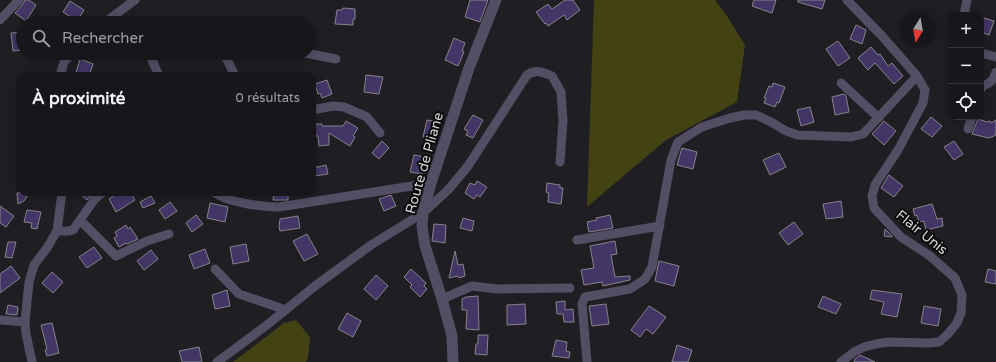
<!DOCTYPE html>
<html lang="fr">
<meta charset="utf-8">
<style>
body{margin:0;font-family:"Varela Round",sans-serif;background:#201f23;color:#f1f3f6}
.controls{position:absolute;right:12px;top:12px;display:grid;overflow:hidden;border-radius:8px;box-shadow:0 2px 10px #0003}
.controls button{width:36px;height:36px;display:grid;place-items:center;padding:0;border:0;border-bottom:1px solid #363539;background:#17161a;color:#f1f3f6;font:20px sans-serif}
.compass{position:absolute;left:900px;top:12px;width:36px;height:36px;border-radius:50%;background:#17161a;box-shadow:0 2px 10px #0003;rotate:191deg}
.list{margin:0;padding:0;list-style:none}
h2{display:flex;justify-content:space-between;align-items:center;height:52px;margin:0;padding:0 16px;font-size:17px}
h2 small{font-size:13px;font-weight:400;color:#9e9fa2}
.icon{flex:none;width:22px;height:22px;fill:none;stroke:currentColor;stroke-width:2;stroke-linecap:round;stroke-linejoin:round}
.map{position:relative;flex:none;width:996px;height:362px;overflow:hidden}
.search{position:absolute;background:#17161a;box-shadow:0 2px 10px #0003;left:16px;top:16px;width:300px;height:44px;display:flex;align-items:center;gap:10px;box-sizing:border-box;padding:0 14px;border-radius:22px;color:#9e9fa2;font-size:15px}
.panel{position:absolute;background:#17161a;box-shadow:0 2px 10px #0003;left:16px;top:72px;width:300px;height:124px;border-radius:12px}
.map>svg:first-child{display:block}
</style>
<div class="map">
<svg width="996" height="362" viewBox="0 0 996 362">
<rect width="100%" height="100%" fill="#1f1e22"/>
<!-- green -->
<path fill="#434213" d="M594,0h121l12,16 18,29 -8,57 -71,38 -79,67z
M296,320l14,17 -2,21 -2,4h-73l51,-39z"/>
<!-- building -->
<path fill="#433666" stroke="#858489" d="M25,0h4l7,5 -10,16 -11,-8 8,-9z
M470,0h18l-8,22 -15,-5z
M565,0h8l7,10 -13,10 -3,-5 -16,11 -2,-3 -1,1 -9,-12 12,-8 4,5z
M754,0h22l-4,13 -20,-7z
M798,0h27l-3,9 -24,-7z
M70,1l14,9 -7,11 -14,-9z
M343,8l12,1v10h-2v6l-18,-1 2,-14h5z
M981,17l13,4 -5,14 -8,-3z
M856,25l10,5 -4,14 -12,-5z
M23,32v18l-10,1 -2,-18z
M454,38l11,5 -3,8 2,1 -6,14 -13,-6z
M838,41l12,17 -12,8 -12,-17z
M871,47l7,8 2,-1 8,12 4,-3 11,13 -9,8 -19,-21 -7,7 -10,-12z
M80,59l13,5 -4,12h-14z
M366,75l17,2 -4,17 -15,-2z
M327,80l5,14 -10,4 -2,-5 -2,1 -3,-10z
M773,83l12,4 -6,16 -2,-1 -2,5 -11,-4 2,-5h-2l5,-12 3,1z
M844,94l2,2 3,16 -14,3 -3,-18z
M810,107l4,15 -13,4 -4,-16z
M473,115l10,5 -10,18 -7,-3 2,-4 -4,-2z
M931,117l11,9 -10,11 -11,-8z
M978,119l9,3 3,-1 1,2 5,-3v15l-7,3 -17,-4z
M427,120l11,2 -5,20 -7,-2v-3h-3z
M346,121l12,7 -5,8 2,1 -5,9 -21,-13v12l-10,1 -1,-10h-4v-12h8v2h21z
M884,121l12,10 -12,14 -12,-11z
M382,141l7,7 -10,11 -7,-6z
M954,141l9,13 -9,6 -10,-13z
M682,148l15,4 -4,17 -16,-4z
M779,153l7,14 -16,8 -7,-15z
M414,155l11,2 -3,17 -12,-2z
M326,165l2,9 -13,2 -2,-8z
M889,175l14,11 -9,11 -13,-9z
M477,181l10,6 -7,10 -3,-2 -3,4 -9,-6 5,-10 5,2z
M547,183l13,2v3h3l-2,16 -13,-2 1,-9 -3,-1z
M30,192l-6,9 -6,3 -1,-11z
M78,192h16l-7,8z
M119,192h11l5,8 -19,12 -7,-13z
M274,192h14v8h-15z
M391,195l5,11 -12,5 -5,-12z
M151,196l4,7 -12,5 -3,-6z
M841,201l2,16 -17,2 -3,-15z
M170,202l7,9 -12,8 -6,-9z
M210,203l18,4 -3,15 -18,-4z
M932,204l5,15 5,-1 1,8 -17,4 -2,-9 -5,1 -2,-7 -2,1 -2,-7z
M0,206l14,10 -8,11 -6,-4z
M27,210l14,2 -4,17 -6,-1 1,-5 -8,-1z
M196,215l7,9 -11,8 -6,-9z
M610,215l3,13 -24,4 -2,-10 10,-2 -1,-2z
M298,216l2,12 -20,3 -1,-5 1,-7z
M463,218l11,3 -2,10 -12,-3z
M794,222l9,12 -15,11 -9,-12z
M434,224l12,1 -1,18 -13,-2z
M126,225l2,4 2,-2 8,12 -11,5 -1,-1 -7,4 -5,-9 3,-2 -2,-4z
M885,229l7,7v1l-8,-1z
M307,234l11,20 -14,7 -11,-20z
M615,241l2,13 -6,1 4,22 15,-1v4l-27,6 -1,-4 -18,3 -3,-15 13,-2 -4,-22z
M8,242h8l-4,16 -7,-1z
M246,244l3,17 -16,3 -3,-17z
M94,247l8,11 -15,10 -8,-11z
M205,249l5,14 -16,6 -5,-14z
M151,250l7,9 -14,11 -7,-9z
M455,251l3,14 5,-1 2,12 -6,2 -1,-2 -9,2z
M659,261l20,5 -5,20 -19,-5z
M11,266l9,12 -20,15v-19z
M411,269l15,14 -2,3 3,3 -7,8 -10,-10 2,-2 -8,-8z
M988,269l8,2v13l-11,-2z
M52,272l11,10 -10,11 -11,-10z
M376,275l12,11 -12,14 -12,-11z
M227,290l3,16 -15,3 -3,-14z
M872,290l30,4 -5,23 -16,-3 3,-12 -14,-3z
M478,296l1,34 -13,-1 1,-19h-5v-11l4,-2z
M823,296l18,8 -5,10 -18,-7z
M565,301v9l8,-1 1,13h-10l-1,-8h-6l-1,-12z
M525,304l1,20 -19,1v-20z
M606,304l3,20 -17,2 -3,-20z
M8,305l10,2 -1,8 -11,-1z
M649,306l17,11 -13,17 -7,-5 -6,8 -9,-7z
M924,306l17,3 -3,17 -17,-3z
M347,313l14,8 -8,16 -15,-8z
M52,323l7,30 -12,3 -2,-6 2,-1 -6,-24z
M478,335h10l-1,20 -12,-1 1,-10h2z
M556,340l11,2 -1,9 4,1 -1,6 -17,-2z
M677,345l15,5 -4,12h-16z
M199,347l3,15h-20l-3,-11z
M860,355l15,7h-21l1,-3z"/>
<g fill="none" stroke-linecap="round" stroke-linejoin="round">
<!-- minor -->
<path stroke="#534e64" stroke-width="9" d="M964,15l3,-15
M0,20l19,-20
M104,23l31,-23
M149,53l10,23
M224,53l11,23
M305,53l31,6
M981,53l15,4
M60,76l4,-14 8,-9
M841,83l38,35
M981,89l1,-3c9,-3 11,-5 14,-14
M312,110l21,-4 11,1 23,10 13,16
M968,129l4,-12
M214,192c11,10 49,15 65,15l152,-24
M80,220l36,36 31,-15 22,-7
M57,231h11l5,-1 21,-30 9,-8
M577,240l83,-14
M215,269l24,25 47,16
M442,299l30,-13 25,3 73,-1
M0,320l25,2
M32,362l-6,-28 -1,-12 4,-40 5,-17 13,-17 10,-17 5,-39
M217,362l50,-37 48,-39 56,-41 52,-32 25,-23 20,-24 59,-91c9,-6 16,-3 25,1l9,16 2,29 -3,41
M587,362l-5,-58 3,-7 45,-8 15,-10 7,-12 19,-107 7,-18 24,-15 28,-9 14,-3h12l15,7 15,9 12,4 53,2 12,-3 54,-58
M841,362l13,-10 10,-5 12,-3 12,-2 41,1 10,-1 9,-8 9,-11 4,-10 1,-18 -7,-17 -25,-22 -29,-19 -27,-29 -2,-12 3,-11 23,-35 25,-47 2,-13 -8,-14 -35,-40 -35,-36"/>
<!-- tertiary -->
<path stroke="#534e64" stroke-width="11" d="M453,362l-1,-26 -10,-37 -17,-53 -3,-20 1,-13 8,-30 38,-115 27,-68"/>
</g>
<g text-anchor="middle" stroke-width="4" stroke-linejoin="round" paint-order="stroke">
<!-- street labels -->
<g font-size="14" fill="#d6d6d8" stroke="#09090a">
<text transform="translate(424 163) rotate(-74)" y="5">Route de Pliane</text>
<text transform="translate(922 232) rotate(39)" y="5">Flair Unis</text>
</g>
</g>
</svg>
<div class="controls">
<button>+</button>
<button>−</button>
<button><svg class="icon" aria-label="locate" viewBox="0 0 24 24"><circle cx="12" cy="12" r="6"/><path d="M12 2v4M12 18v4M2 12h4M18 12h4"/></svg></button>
</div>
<svg class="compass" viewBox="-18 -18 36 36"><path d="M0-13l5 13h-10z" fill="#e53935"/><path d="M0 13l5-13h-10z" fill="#9e9fa2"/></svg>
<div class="search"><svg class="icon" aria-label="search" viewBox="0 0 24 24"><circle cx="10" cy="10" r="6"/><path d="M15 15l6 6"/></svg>Rechercher</div>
<section class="panel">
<h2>À proximité<small>0 résultats</small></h2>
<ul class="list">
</ul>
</section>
</div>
